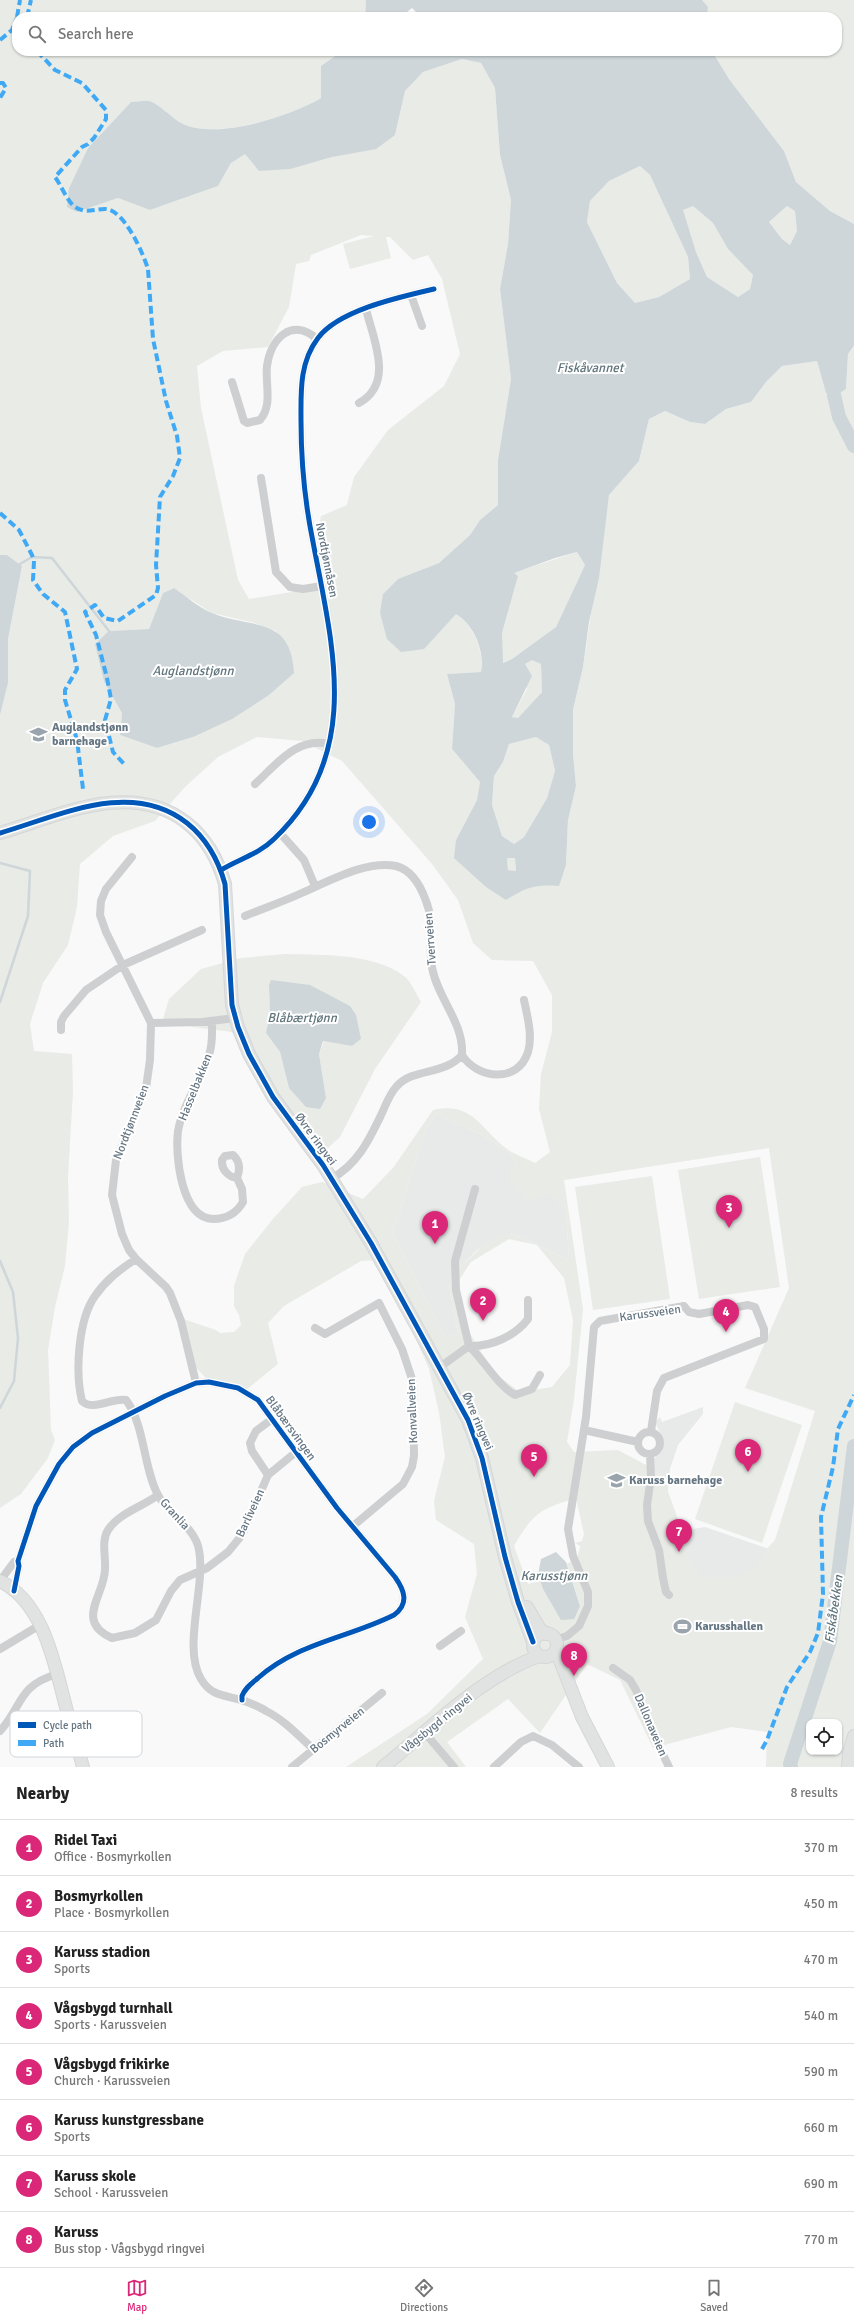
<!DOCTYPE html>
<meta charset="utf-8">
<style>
body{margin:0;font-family:Signika,sans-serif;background:#f2f2f2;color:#222}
.controls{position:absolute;right:12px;bottom:12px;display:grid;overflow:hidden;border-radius:8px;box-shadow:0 1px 3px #0004}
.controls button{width:36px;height:36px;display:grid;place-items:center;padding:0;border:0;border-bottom:1px solid #e0e0e0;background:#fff;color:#222;font:20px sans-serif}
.you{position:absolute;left:369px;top:822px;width:14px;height:14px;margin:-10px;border:3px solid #fff;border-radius:50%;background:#1a73e8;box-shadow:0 0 0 6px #1a73e833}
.badge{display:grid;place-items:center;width:26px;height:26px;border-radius:50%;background:#db2777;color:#fff;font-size:13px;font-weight:700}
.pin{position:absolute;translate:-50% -33px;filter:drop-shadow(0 1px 2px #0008)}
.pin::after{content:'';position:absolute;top:21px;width:14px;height:12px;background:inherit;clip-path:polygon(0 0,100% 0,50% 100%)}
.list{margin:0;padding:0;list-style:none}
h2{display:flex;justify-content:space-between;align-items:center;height:52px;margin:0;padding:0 16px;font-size:17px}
h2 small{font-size:13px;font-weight:400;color:#767676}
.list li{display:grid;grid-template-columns:26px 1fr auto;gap:12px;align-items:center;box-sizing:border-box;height:56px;padding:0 16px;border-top:1px solid #e0e0e0}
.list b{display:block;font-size:15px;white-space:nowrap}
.list p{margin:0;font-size:13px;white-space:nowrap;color:#767676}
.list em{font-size:13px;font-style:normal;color:#767676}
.icon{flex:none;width:22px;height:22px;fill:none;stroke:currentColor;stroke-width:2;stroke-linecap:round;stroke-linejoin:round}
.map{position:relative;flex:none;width:854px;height:1767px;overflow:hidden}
.search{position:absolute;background:#fff;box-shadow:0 1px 3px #0004;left:12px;right:12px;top:12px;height:44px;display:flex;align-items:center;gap:10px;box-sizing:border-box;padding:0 14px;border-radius:16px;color:#767676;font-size:15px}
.sheet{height:500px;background:#fff}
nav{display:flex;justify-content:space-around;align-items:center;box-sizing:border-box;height:56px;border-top:1px solid #e0e0e0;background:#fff;font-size:11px;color:#767676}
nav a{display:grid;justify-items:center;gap:2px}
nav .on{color:#db2777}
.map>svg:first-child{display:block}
</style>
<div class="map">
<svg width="854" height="1767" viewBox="0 0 854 1767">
<rect width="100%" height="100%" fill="#f9f9f9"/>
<!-- built -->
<path fill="#e8e9e9" d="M436,1114l44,20 31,19 4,12 35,28 16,15 3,52 -57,-27 -35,17 -19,19 -9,17 9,48 -12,4 -53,-104 32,-103z
M703,1407v7l-25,31 -8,24 -3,31 15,33 5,-3 18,-3 70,24 6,59 -201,-59v-5l-5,-3 73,-21 6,-63 8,-8 2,-9 -9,-20 5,-5 2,5z"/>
<!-- green -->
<path fill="#e8ebe6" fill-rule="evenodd" d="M0,0h366l-1,17h-348v34h325l-21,15v32c-31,18 -106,43 -140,25 -9,-5 -23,-20 -32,-22 -5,-1 -13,1 -18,1l-43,46 -19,40 8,24 41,-14 32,12 26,-9 42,-15 13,-23 14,-10 14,18c50,-4 90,-19 136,-36l10,-44 18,-19 39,-13 19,4 14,25 5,67 11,45 -3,44 -8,45 11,90 -13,81v45l-18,15 -10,15 -31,28 -41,16 -15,15 63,29 10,-10c18,14 28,37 25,59l-34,2 8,30 -3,45 28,33 -3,18 -21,40 50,60c21,-13 29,-16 53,-15l7,-20 2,-45 8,-34 -3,-32v-44l10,-43 26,-172 30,-34 10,-42 16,-8 25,11 15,2 21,-15 25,-7 15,-20 16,-16 35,-5 9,32 11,2 9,-6 2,-35 6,-7v1420h-88l1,-35 -36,-5 -78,21 -33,-68 -33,-16 -47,69 -32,-34 -61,43 19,25h-120l81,-53 56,-55 -18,-42 12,-43 -3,-30 -38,-24 -2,-19 11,-44 -6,-45 -10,-43 -48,-109 -20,1 -77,45 -16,17 10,41 -32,26 -36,-8 -21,-21 -12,-44 39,13 4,3 14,-1 7,-7 -2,-10 -5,-9v-20l11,-32 27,-34 30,-33 20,-5 41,17 30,-31 40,-58c40,-9 47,19 74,39 8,6 19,9 28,14l15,-11 -11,-43 2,-35 11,-42v-37l-19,-34 -41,-1 -19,-17 -15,-43 -26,-36 -90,-103 -40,-20 -45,-4 -39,20 -33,30 -30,34 -42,15 -33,28 -3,43 -9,38 -25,38 -13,41 4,27 38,3 1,37 -5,87 1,44 -4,44 -10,41 -7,43 3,80 4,10 -7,18 -27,36 -21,14v-793l8,-32v-44l14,-73 -15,-11h-7zM361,235l13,1 -31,8 7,25 41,-11 -5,-21h4l23,23 15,-5 14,24 18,75 -16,32 -56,44 -34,47 -7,28 -26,11 -4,21 6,44 -31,11 -43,7 -11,-19 -37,-172 -4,-42 26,-15 45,-4 21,-40 7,-43 13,-3 2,-6zM173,588l39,25 43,10 21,8 -83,106 -36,11 -37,-13 2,-22 -13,-82 40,-2 14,-36zM436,1114l44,20 31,19 4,12 -9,11 20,26 24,-9 16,15 3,52 -57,-27 -23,7 -31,29 -9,17 9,48 -12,4 -53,-104 32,-103zM769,1148l20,140 -44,100 70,23 -40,129 -12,13 -5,12 -22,12h-34l-14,-19 -11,-42 -16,-43 -43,-23 -44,2 -7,-10 7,-43 9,-90 -19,-129zM509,1239l28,6 27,33 9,42 -3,45 -18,22 -32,5 -26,-19 -25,-41 -14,-46 16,-24zM576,1498l8,36 -7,24 -10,6 13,41 -37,-16 -3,-8 -12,3 -14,-38c19,-33 26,-37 62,-48zM809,1722h30v30h-30z
M702,0h152v224l-24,-13 -34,-29 -12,-31 -55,-72 -17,-28h125v-34h-130l1,-10z
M640,166l10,9 38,82 2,22 -31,18 -24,6 -18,-20 -30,-61 3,-21 19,-20z
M693,206l20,17 15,26 25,26 -3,14 -12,8 -31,-20 -11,-25 -14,-42z
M787,206l8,5 2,20 -7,14 -8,-6 -13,-17z
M577,552l8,13 -29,62 -44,32 -10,4v-30l16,-57 -5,-3z
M532,659l9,5 1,28 -24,26 -6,-1 15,-28 -2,-25z
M536,737l13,8 6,26 -8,27 -23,39 -10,7 -12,-8 -10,-31 2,-29 9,-14 6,-18z
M507,858h8l1,13 -8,-1z
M285,954c36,1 89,-1 119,22 7,5 12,18 17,26l-46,67 -35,68 -21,19 -63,-94 -24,-30 -39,-5 -30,-8 6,-20 32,-30 40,-11zM269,985l92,54 -9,7 -28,-5 -5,13 7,44 -37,-10 -9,-36 -14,-19 4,-20z
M760,1157l20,130 -81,12 -21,-129z
M652,1176l18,123 -77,11 -18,-123z
M735,1402l67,23 -40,118 -67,-24z"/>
<!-- water -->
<path fill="#ced6d9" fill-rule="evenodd" d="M366,0h336l6,7 -1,10h-286l-9,-9 -11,9h-36z
M342,51h370l17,28 55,72 12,31 34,29 24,13v122l-6,8 -2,35 -9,6 -11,-2 -9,-32 -35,5 -16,16 -15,20 -25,7 -21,15 -15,-2 -25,-11 -16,8 -10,42 -30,34 -10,83 -10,44 -6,45 -10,43v44l3,32 -8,34 -2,45 -7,21c-24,-2 -32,1 -53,14l-20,-13 -32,-29 2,-18 21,-40 3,-18 -28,-33 3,-45 -8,-30 34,-2c4,-21 -7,-47 -25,-58l-32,35 -23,3 -14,-13 -7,-26 3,-19 15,-15 41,-16 31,-28 10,-15 18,-15v-45l13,-81 -11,-90 8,-45 3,-44 -11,-45 -5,-67 -14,-25 -19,-4 -39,13 -18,19 -10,44 -19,14 -44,8 -42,12 -31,2 -14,-17 -14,9 -13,23 -68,24 -32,-12 -41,14 -10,-5 2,-19 19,-40 43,-46c5,0 13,-2 18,-1 9,2 23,17 32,22 34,18 110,-7 140,-25v-32zM640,166l10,9 38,82 2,22 -31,18 -24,6 -18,-20 -30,-61 3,-21 19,-20zM693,206l20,17 15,26 25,26 -3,14 -12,8 -31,-20 -11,-25 -13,-42zM787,206l8,5 2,20 -7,14 -8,-6 -13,-17zM577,552l8,13 -29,62 -44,32 -9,4 -1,-30 16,-57 -4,-3 41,-15zM532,660l9,4 1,28 -24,26 -6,-1 20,-41 -7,-12zM536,737l13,8 6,26 -8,27 -23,39 -10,7 -12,-8 -10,-31 2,-29 9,-14 6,-18zM507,858h8l1,13 -8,-1z
M0,555h7l15,11 -14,73v44l-8,32z
M174,588c12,8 25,20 38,25 39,16 79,2 82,60l-25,22 -37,24 -39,18 -36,11 -37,-13 2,-22 -18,-32 -9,-37 14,-13 40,-2 14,-36z
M271,980l39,5 40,21 6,9 5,24 -9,7 -29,-5 -4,13 7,44 -6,11 -14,-2 -17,-19 -9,-36 -14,-19 4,-20 -1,-28z
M556,1552l10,10 14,44 -6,13 -13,1 -18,-31 -5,-14 3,-16z"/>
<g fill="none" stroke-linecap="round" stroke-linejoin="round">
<!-- stream -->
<path stroke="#ced6d9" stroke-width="2.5" d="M20,564l12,-7 20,1 57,73
M0,863l30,8 -2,45 -28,86
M0,1261l13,31 5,46 -4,43 -14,27"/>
<!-- river -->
<path stroke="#ced6d9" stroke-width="14" d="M834,395l5,22 15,29
M791,1767l-1,-3 40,-123 24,-195"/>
<defs>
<path id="secondary" d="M0,833c59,-17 131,-54 187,-10 20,16 31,36 38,61l7,121 6,22 11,27 24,43 50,68 48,78 97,177 14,38 23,99 13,45 15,40
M0,1581c45,22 55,86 67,130 5,19 11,37 16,56
M527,1607l13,22 6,5
M533 1645a12 12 0 1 1 24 0a12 12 0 1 1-24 0Z
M556,1650l26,67 26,50
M383,1767c49,-39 96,-89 156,-111
M848,1767l1,-14 5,-17"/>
</defs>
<!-- secondary casing -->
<use href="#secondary" stroke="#d5d6d7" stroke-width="14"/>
<!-- street -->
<path stroke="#cecfd0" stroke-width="8" d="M411,295l11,31
M232,382l12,39 3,2 13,-3c13,-15 5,-36 7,-54 4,-28 25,-49 50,-27
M359,403c36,-20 14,-64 7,-94
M261,478l15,94 14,15 13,2 19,-3
M255,784c21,-19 42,-48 74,-40
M280,833l24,27 11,26
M132,857l-26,32 -5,12 -1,14 6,17 45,91 -1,37 -4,28 -30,72 -4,35 10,39 7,16 7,9 30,28 4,6 11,28 15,62
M221,870c18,-11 38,-16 53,-31 89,-84 59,-191 39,-297 -8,-39 -12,-80 -12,-121 0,-28 -2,-58 17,-83 21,-28 82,-41 116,-49
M245,916c19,-8 40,-15 59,-24 25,-11 63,-32 92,-26 16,4 25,21 30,35 9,22 2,44 6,66 5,31 32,55 30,88 -17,20 -49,13 -65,31 -7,7 -11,18 -15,27 -13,27 -24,51 -51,66
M212,1021c0,12 1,23 -3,34 -8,26 -26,48 -31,76 -3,24 3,87 35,88 13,0 23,-5 30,-17l-1,-13 -5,-11c3,-8 3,-17 -4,-23l-8,1 -3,4c-1,9 6,17 15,18
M151,1023l51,-1 33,-4
M61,1030v-8l3,-6 22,-26 37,-25 79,-35
M462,1055c15,24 56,29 66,-3 5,-16 -1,-37 -4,-52
M136,1259c-17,11 -30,21 -41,37 -17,24 -20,77 -13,105 11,11 30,-4 44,-1 19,25 17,67 32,95 10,20 37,31 41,55 7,36 -17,98 2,129 10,17 23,16 40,21 5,1 21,8 25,11 17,8 33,25 47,38
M315,1328l10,6 54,-31 23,46 11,33 1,74 -2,11 -9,17 -50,42
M469,1346c15,14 29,40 46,49l17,-6 8,-14
M469,1346c22,1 46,-10 59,-27v-19
M440,1367l29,-21 -13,-56 -1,-29 20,-72
M584,1430l54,12
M638 1443a11 11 0 1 1 22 0a11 11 0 1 1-22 0Z
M650,1454l1,23 -4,28 1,16 11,29 4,28 3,14 3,3
M268,1475l-16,-24 -2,-8 6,-12 16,-12
M158,1495c-16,12 -39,18 -50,35 -7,11 -2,27 -3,39 0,26 -31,52 7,69l23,-5 21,-13 15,-29 9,-11 27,-12 21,-16 14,-17 26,-60 28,-23
M0,1581l14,-19 4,-1
M14,1591l5,-25 -1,-5 18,-55 23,-42 14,-17 19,-14 73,-37 31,-13 13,-1 29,6 20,12 79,108 58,69c10,14 14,27 -1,38 -46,23 -97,28 -136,63 -7,6 -13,10 -16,18v4
M555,1640l12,-4 12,-10 9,-20v-14l-15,-36 -5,-27 18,-112 8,-90 6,-6 84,-15 5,6 10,2 49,-9 7,2 9,22v10l-100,39 -7,13 -6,40
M440,1646l21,-15
M0,1649l40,-24
M613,1668l17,12 6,10 11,32 22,45
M0,1731c23,-25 17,-45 57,-57
M425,1733l29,34
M292,1767l90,-74
M494,1767l27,-25 12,-6 19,9 27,22"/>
<!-- secondary -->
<use href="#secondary" stroke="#e1e2e2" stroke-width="12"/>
<!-- quiet -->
<path stroke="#3fa9f5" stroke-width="4" stroke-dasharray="8 4" stroke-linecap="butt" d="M17,17l3,-17
M27,17l4,-17
M0,40l12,-10 5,-12
M37,51l18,19 27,13 24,27v9l-12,19 -6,6 -6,3 -27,30c6,8 12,24 20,30 11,7 18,2 30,2 19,0 38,44 43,60l5,70 13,62 11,35 3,22 -7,18 -13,21 -4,68 2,23 -2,7 -38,26 -14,-3 -9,-13 -10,7 11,23 11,43 4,21 -6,21 8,32 12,13
M0,83h3l3,5 -6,10
M0,513l19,17 13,25 2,6 -1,19 10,14 22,18 12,57 -12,21v10l12,40 6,49
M762,1749l5,-9 20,-53 23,-35 8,-19 5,-39 -2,-77 12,-50 5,-38 16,-34"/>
<defs>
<path id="cycleway" d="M0,833c59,-17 131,-54 187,-10 20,16 31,36 38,61l7,121 6,22 11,27 24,43 50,68 48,78 97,177 14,38 23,99 13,45 15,40
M221,870c18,-11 38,-16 53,-31 89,-84 59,-191 39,-297 -8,-39 -12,-80 -12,-121 0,-28 -2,-58 17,-83 21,-28 82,-41 116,-49
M14,1591l5,-25 -1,-5 18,-55 23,-42 14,-17 19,-14 73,-37 31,-13 13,-1 29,6 20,12 79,108 58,69c10,14 14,27 -1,38 -46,23 -97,28 -136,63 -7,6 -13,10 -16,18v4"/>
</defs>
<!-- cycleway casing -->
<use href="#cycleway" stroke="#fff" stroke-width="8"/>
<!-- cycleway -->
<use href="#cycleway" stroke="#0057b8" stroke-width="5"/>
</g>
<!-- icons -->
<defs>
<symbol id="school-bare" viewBox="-9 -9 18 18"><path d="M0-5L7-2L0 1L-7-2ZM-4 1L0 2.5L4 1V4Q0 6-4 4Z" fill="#99a4ac" stroke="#fff" stroke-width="2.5" paint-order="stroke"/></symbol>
<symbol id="stadium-bare" viewBox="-9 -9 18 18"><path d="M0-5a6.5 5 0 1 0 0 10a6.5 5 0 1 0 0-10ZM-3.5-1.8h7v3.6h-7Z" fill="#99a4ac" stroke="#fff" stroke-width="2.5" paint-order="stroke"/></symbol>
</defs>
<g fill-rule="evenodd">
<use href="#school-bare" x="26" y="722" width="25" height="25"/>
<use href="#school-bare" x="604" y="1468" width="25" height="25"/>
<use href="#stadium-bare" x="670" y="1614" width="25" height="25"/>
</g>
<g text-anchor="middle" stroke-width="4" stroke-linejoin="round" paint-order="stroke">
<!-- street labels -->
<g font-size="12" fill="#657683" stroke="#fff">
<text transform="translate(327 560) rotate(79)" y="4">Nordtjønnåsen</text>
<text transform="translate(430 939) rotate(-94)" y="4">Tverrveien</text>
<text transform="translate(195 1087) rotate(-68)" y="4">Hasselbakken</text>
<text transform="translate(131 1122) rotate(-69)" y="4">Nordtjønnveien</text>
<text transform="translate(316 1139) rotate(54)" y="4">Øvre ringvei</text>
<text transform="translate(650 1313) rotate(-8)" y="4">Karussveien</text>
<text transform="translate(412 1411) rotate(-92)" y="4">Konvallveien</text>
<text transform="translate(478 1421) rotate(67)" y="4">Øvre ringvei</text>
<text transform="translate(291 1428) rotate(54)" y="4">Blåbærsvingen</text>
<text transform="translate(250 1513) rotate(-65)" y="4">Barliveien</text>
<text transform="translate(175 1514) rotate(48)" y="4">Granlia</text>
<text transform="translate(437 1723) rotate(-39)" y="4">Vågsbygd ringvei</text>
<text transform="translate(651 1725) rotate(67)" y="4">Dallonaveien</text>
<text transform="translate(337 1730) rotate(-39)" y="4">Bosmyrveien</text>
</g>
<!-- poi labels -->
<g font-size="12" font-weight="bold" fill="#657683" stroke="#fff" text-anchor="start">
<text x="52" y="731">Auglandstjønn<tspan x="52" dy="14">barnehage</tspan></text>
<text x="629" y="1484">Karuss barnehage</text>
<text x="695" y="1630">Karusshallen</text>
</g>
<!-- water labels -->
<g font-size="13" font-style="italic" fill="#60757c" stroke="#fff">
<text x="590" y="372">Fiskåvannet</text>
<text x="193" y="675">Auglandstjønn</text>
<text x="302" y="1022">Blåbærtjønn</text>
<text x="554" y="1580">Karusstjønn</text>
<text transform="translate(833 1609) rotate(-82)" y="5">Fiskåbekken</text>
</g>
</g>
<!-- legend -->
<rect x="10" y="1711" width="132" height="46" rx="6" fill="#fff" stroke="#d1d6da" stroke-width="1"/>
<rect x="18" y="1722" width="18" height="6" fill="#0057b8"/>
<rect x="18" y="1740" width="18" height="6" fill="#3fa9f5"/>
<g font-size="11" fill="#657683">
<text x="43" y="1729">Cycle path</text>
<text x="43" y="1747">Path</text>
</g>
</svg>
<div class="controls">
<button><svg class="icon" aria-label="locate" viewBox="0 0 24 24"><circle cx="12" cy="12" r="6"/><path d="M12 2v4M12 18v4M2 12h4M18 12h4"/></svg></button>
</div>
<div class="you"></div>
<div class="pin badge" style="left:435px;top:1244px">1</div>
<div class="pin badge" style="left:483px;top:1321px">2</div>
<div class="pin badge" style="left:729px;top:1228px">3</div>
<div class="pin badge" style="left:726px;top:1332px">4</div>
<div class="pin badge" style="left:534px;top:1477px">5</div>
<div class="pin badge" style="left:748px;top:1472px">6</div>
<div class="pin badge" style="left:679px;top:1552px">7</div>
<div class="pin badge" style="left:574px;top:1676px">8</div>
<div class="search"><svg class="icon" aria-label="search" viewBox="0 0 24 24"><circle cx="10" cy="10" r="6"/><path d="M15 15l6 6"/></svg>Search here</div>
</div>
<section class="sheet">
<h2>Nearby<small>8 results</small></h2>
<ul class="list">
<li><span class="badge">1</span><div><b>Ridel Taxi</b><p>Office · Bosmyrkollen</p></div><em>370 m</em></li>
<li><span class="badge">2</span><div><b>Bosmyrkollen</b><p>Place · Bosmyrkollen</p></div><em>450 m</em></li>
<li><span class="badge">3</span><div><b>Karuss stadion</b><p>Sports</p></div><em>470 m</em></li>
<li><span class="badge">4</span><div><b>Vågsbygd turnhall</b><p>Sports · Karussveien</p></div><em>540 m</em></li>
<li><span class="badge">5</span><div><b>Vågsbygd frikirke</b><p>Church · Karussveien</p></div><em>590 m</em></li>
<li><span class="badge">6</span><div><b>Karuss kunstgressbane</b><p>Sports</p></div><em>660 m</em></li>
<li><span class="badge">7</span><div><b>Karuss skole</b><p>School · Karussveien</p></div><em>690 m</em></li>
<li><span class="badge">8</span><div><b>Karuss</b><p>Bus stop · Vågsbygd ringvei</p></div><em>770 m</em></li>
</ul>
</section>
<nav>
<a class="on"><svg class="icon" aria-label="map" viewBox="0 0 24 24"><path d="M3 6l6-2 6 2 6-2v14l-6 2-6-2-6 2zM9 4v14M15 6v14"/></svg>Map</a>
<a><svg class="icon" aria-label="directions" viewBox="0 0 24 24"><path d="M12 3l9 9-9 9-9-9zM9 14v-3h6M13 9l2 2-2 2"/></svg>Directions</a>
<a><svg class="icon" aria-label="saved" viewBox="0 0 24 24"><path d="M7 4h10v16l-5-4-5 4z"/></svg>Saved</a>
</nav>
